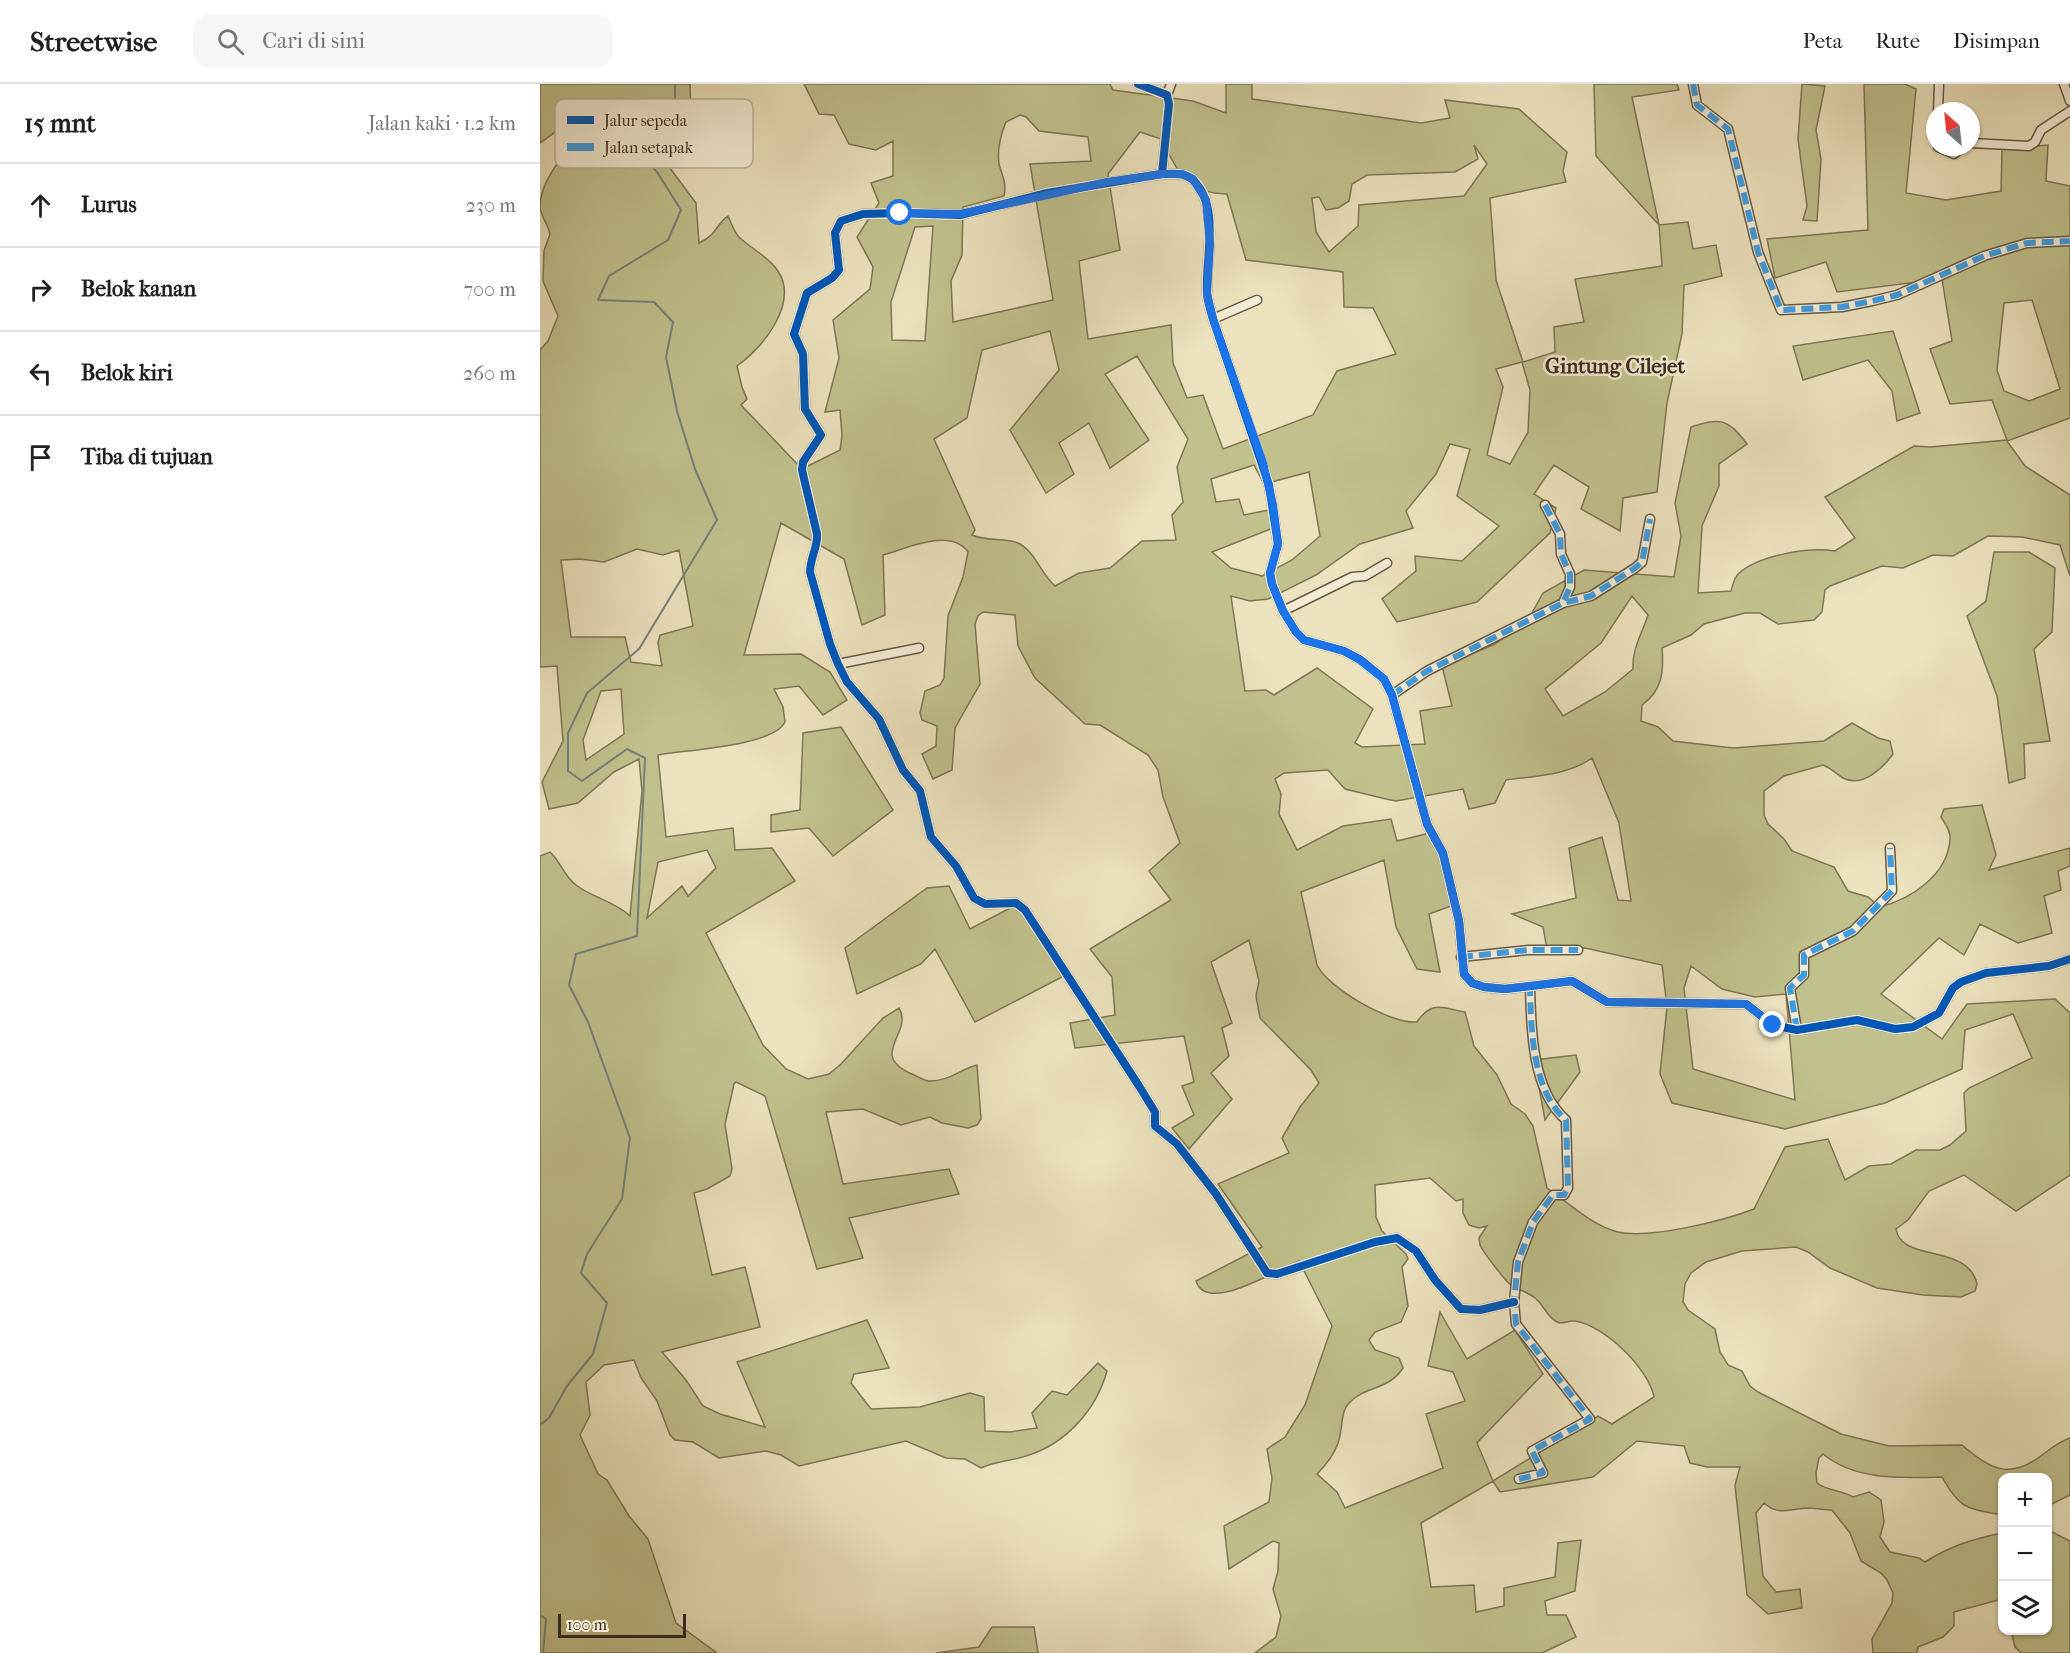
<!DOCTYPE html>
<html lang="id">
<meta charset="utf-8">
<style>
body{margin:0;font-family:"IM FELL French Canon",serif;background:#f6f6f6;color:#202124}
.controls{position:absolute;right:18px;bottom:18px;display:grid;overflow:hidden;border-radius:12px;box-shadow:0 2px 4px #0004}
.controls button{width:54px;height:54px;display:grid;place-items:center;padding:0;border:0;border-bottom:2px solid #e0e0e0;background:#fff;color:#202124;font:30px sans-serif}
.compass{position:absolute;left:1386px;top:18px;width:54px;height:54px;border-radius:50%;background:#fff;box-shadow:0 2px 4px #0004;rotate:333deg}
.scale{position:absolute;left:18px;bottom:15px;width:128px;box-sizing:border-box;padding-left:6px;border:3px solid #3c2b20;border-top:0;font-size:16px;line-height:21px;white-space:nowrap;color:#3c2b20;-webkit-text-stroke:4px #f3ecd5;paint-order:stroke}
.stop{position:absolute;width:18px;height:18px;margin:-14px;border:4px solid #1a73e8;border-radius:50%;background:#fff}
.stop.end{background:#1a73e8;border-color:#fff;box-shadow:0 2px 6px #0008}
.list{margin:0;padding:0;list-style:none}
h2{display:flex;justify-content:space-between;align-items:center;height:78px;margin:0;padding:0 24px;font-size:26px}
h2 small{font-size:20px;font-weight:400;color:#757577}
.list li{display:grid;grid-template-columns:39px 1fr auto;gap:18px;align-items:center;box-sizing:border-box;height:84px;padding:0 24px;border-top:2px solid #e0e0e0}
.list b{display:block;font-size:22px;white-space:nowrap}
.list em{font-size:20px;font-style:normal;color:#757577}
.icon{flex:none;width:33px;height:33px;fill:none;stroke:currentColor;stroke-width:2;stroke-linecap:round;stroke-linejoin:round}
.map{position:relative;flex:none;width:1530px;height:1569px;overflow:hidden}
header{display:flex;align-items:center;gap:36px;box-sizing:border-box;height:84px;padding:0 30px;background:#fff;border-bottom:2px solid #e0e0e0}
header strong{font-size:28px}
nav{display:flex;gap:33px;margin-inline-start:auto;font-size:21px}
.search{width:420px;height:54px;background:#f6f6f6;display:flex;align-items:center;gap:15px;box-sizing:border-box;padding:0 21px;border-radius:18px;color:#757577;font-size:22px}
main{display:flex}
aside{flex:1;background:#fff}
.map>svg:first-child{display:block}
</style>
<header>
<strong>Streetwise</strong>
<div class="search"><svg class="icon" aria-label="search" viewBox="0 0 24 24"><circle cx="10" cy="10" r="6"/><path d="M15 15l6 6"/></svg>Cari di sini</div>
<nav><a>Peta</a><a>Rute</a><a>Disimpan</a></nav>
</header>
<main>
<aside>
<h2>15 mnt<small>Jalan kaki · 1.2 km</small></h2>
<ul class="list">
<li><svg class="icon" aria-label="ahead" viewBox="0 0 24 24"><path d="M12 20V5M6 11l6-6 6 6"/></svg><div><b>Lurus</b></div><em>230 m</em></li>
<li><svg class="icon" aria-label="right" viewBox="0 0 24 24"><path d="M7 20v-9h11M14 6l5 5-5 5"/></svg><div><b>Belok kanan</b></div><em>700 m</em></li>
<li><svg class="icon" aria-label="left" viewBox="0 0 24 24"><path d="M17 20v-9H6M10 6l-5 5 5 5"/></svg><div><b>Belok kiri</b></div><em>260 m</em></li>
<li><svg class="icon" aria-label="arrive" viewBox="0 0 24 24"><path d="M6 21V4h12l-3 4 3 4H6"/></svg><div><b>Tiba di tujuan</b></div></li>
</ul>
</aside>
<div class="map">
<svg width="1530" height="1569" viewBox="0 0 1530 1569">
<rect width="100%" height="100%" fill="#ece2be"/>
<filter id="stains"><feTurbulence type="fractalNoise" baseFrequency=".00333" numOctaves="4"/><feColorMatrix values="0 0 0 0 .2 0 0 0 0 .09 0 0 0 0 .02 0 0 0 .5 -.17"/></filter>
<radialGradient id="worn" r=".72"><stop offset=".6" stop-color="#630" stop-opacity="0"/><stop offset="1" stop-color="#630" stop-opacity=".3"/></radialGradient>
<!-- green -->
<path fill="#c0c18c" stroke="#7e7656" stroke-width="1.5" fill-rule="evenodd" d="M0,0h150l1,32 -26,19 -19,1 -2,9 20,15 32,43 3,40c20,-10 16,-18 29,-27 3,6 6,16 11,21 12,12 29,19 39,34 21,32 -15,77 -41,95l5,21 5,12 -6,6 61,64 38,-19 2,-14 -2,-26 -15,2 14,-54 -6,-38 37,-31 3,-22 -16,-30 22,-34 -8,-20 22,-7v-35l-17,9 -27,-6 -15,-29 -15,-1 -15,-30h306l3,6 80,11 33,12v-29h26v15l169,24 29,-5 -5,-18 74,9 48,43 -4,19 3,11 -76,16 6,82 27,82 32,-10 -1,-25 30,-5 -9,-43 87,-13 -3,-41 -63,-69 -2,-72h83l2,6 -47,7 27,128 29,-3 5,27 23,-4 6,31 -38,9 -2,49 -15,69 -10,89 -34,6 -3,33 -39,-22 8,-22 -35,-22 -20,29 22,14 -6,25 -73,69 -80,20 -15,-23 34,-28 -1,-15 47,5 37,-35 -42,-30 13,-47 -20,-5 -14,30 -30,37 7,17 -53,16 -44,31 -48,24 -18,2 -19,-5 14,95 21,-1 8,5 43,-27 56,41 -18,34 7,4 63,-3 -5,-33 32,-5 -10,-40 53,-22 33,-24 15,-27 41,-23 90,7 7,-41 -6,-33 16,-76c30,-10 37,-8 56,17l-28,20v22l-17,40 -4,67 33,-2c2,-6 3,-13 7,-17 21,-19 70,-27 97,-23l20,-13 -30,-41 89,-51 16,1 77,-7 -15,-40 -42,4 -20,-55 22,-8 -10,-62 -105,13 -11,-30 -51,16 -8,-39 101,-9 -4,-146h41l11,5 -10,104 40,7 55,-9 1,-42 46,-4 -2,36 24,5v232l-63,23 18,25 45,29v81l-10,-31 -38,-8 -34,-1 -35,20 -20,-1 -30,13 -21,-2 -52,20 -5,4 -3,22 -8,8 -36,4 -18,-11h-15l-41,11 -13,11 -29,13c2,24 0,43 -20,57l-1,16 17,6 15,14 60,7 91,-7 28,-18 26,15 12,3 3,13c-11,15 -31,34 -50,24 -8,-5 -12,-10 -20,-13l-39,11 -20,15v24l4,9 16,15 8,12 42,16 14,24 20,6 12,10c31,-8 68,-32 70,-68 1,-8 -5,-16 -9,-22l3,-8 38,-4 14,50 -7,15 81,-22v18l-12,5 3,19 -17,6 8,37 -34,10 -38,-19 -16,31 -25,-17 -58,56 61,45 25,-35 88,-5 15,14v162l-54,36 -52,-36 -35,16 -21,29 -12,9c5,34 72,14 81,55l-2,7 -14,6 -38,-2 -46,-7 -47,-20 -22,-16 -12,-5 -54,4 -36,11 -15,11 -6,11 -2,18 5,8 27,19 5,23 8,13 14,6 8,15 8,6 83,42 48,12 73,-1c27,23 47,36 80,10 10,-7 16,-13 28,-17v57l-22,11v-28h-46v36h-5c-33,-6 -38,-7 -55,-37 -40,1 -86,4 -119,-23l-4,4 -3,15 1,10c10,8 25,7 36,14l16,-5 12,8 3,22 -4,15 10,15 29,6 6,4c25,-16 48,-23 77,-29v66l-48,13v14l-11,11 -25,10 -1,6h-44l-1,-14 20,-36 1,-10 -6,-13 -6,-7 -20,-12 -11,-28 -18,-23c-8,0 -17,-2 -25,-2 -18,1 -29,8 -43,-5l-8,10 7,63 13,16 24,-3 2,19 -34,6 -21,-19 -12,-110 5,-18h-33l-17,-4 -6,-17 -47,-5 -44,36 -93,15 -7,-11 -72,42 10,64 43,-2 2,27 28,-6v-18l51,-11 3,-34 23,-3 -6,51 -30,10 2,14h19l10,22 -34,16h-287l21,-16 5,-21 -8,-27 5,-18 1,-28 -6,-2 -44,28 -5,-43 45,-24 3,-24 -5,-29 18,-12 20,-32 27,-79 -33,-65c-22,8 -92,54 -103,20l66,-34 -44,-63 71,-31 -7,-15 18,-31 19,-24 -8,-13 -51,-52 -4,-22 3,-15 -10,-41 -38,22 21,61 -10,5 7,28 -18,17 21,26 -43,50 -17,-21 22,-13 -12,-29 12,-4 -10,-46 -109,12 -5,-25 45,-8 -3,-38 -22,-28 81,-49 -22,-29 31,-28 -17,-46 -5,-27 -10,-15 -48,-30 -15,-1 -50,-46 -17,-32 -3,-31 -32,-3 -5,4 -3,8 5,60 -25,44 -3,42 -19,9 -11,-25 14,-8 1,-20 -15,-6 -2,-7 5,-22 15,-6 4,-7 4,-62 15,-39 5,-25c-18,-25 -62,-3 -85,3l2,60 -23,10 -18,-66 -63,-36 -37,132 57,-1 29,18 17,28 -24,15 -24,-29 -25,3 9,18 2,15c-11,24 -100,28 -127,33l8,82 67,-9 2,22 37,-2 23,33 -89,52 57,112 23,24 22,10 21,-5 12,-10 42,-46 16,-10c15,25 -32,47 13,66 5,2 12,7 17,7 18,1 32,-12 48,-16l4,54 -4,6 -9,3 -26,-5 -12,-6 -29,8 -38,-16 -37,3 17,72 106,-15 10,25 -110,24 14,40 -46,11 -52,-173 -29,-14 -2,2 -9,40 7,45 -2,7 -23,13 -13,4 18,82 33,-8 15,60 -98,25 24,28 17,26 17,8 45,13 -28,-65 130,-42 22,48 -35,6 -3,9 20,26 49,-2 50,-14 14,4 1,34 25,1 27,-4 -5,-15 20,-22 15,4 31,-32 9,8c-11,39 -41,73 -81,85 -15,5 -30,5 -45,12l-16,-9 -19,-1 -40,-17 -107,25 -18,-11 -15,-4 -47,7 -26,-16 -18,-2 -5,-5 -13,-34 -16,-23 -7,-18 -30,5 -18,17 4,33 -10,20 18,39 9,6 22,36 19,23 28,84 41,30h-177v-797l10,-4c11,10 14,24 26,33 17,13 40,17 54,31l12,-125 -3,-32 -25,13 -36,31 -29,6 -7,-27 21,-41 -6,-75 -17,1v-317l8,-9 10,-25 -15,-35 1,-30 6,-17c-2,-9 -9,-18 -10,-27 0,-25 21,-48 35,-68l-6,-12 -4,-2 -25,18zM480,31l6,2 13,14 49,6 3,24 -61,3 23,136 -100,22 -2,-41 11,-26 1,-48 41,-11c3,-14 -2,-20 -5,-32 -2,-16 1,-28 7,-42zM600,48l21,7c18,34 25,54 66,55l19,66 97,12 1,35 29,1 23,46 -59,17 -24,44 -90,34 -20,-54 -16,3 -14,-35 -2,-38 -83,14 -9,-78 41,-11 -12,-76zM934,61l13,19 -23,32 -105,9 -1,21 -29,26 -13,-20 -4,-34 7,-1 7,13 12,-2 11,-7 3,-17 15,-9 88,-3 23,-13zM393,142l-8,115 -33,-1 -1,-38 24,-75zM1492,216l28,89 -31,12 -25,-10 -7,-21 7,-67zM510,247l9,39 -49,60 36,63 28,-19 -15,-31 30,-20 21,45 39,-28 -44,-66 32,-18 51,83 -11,28 6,35 -11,13 4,25 -34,1 -32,27 -31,5 -24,13c-14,-12 -20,-35 -37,-43 -12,-6 -32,-1 -46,-8l3,-5 -41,-91 33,-21 15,-68zM982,278l8,28 -2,42 -18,32 -23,-9 16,-68 -7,-18zM714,381l10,19 45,-12 11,64 -28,24 -30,16 -31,-8 -19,-16 61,-24 -4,-18 -25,5 -5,-16 -23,3 -5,-23zM97,465l26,6 16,-5 14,76 -33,9 -2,8 4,23 -31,-4 -6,-25h-54l-10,-77 19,-1 24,3zM1092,512l16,19c-6,19 -16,33 -15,54l-28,23 -42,24 -18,-27 56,-46zM81,605l3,45 -38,26 -3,-20 18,-49zM1052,674l27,65 12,78 -13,-1 -16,-63 -33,11 7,50 -64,16 31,13 4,22 38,-1 77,17 5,42 -7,67 12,29 113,26 100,-26 77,-34 3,-39 48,-16 19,44 -63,30 -5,5 2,38 -16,14 -10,5h-24l-25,14 -22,2 -24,14 -17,-41 -43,8 -31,62c-31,12 -104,30 -136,23 -26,-6 -50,-30 -71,-44l-14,-62 -8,-12 -14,-10 -14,-29 -23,-29 -9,-34c-23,-4 -33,-12 -48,10 -27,2 -89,-34 -100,-57l-16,-73 83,-32 12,67 21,42 23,3 -11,-58 22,-8 -17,-74 -37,9 -6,-22 -48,7 -46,24 -18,-36 2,-20 -6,-15 9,-6 44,-3 17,19 41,10 10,2 67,-12 6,20 26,-6 11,-23c28,-4 63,-5 86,-22zM167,766l9,18 -28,28 -6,-10 -35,32 11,-56zM1151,882l31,23 33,8 31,-3 9,106 -102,-31 -9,-81zM890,1094l26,23 7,-2v14l6,12 10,3 8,-2 -8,12 1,7c3,7 26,37 31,40 7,5 17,7 24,13 8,6 12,19 22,24 6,3 11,-2 18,-1 29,4 74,48 79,76l-42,27 -14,-8 -105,65 -16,-38 66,-69 -28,-44 -48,29 -27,-47 -12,54 25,6 12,29 -39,13 17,54 -98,40 -8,-16 -20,-18c9,-9 17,-19 21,-31 5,-12 2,-31 11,-40 17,-18 39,-12 54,-35l-4,-10 -24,-8 -6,-10 6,-8 26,-10 7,-16 -6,-39 6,-8 -2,-5 -24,-23 -6,-14 -1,-32z
M1262,0l23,2 -9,44 5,29 -4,62 -14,-1 4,-14 -9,-67z
M1353,247l27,82 -23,8 -5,-30 -24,-31 -65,20 -10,-34z
M1454,468h35l26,16 -3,64 -18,17 16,92 -26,3 1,34 -16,5 -12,-87 -30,-80 19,-15z
M301,643l52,83 -60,46 -24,-28 -38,4v-17l29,-5 3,-77z
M409,802l21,43 42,-22 11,2 39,68 -87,45 -40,-73 -14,15 -64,30 -12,-46 82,-60z
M1036,971l4,17 -35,48 -11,-60z
M1508,1446l22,11v112h-49l-6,-6 -4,-16 37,-1z
M452,1543h42l4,26h-102l43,-6z"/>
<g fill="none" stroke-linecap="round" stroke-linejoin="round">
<!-- stream -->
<path stroke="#76817e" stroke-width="2" d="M0,1341l9,-7 18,-32 26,-32 14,-51 -26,-30 6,-19 35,-55 8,-61 -42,-116 -19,-37 7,-31 61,-18 8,-178 -18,-9 -45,32 -14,-10v-38l19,-40 52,-44 78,-129 -22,-51 -18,-58 -11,-54 7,-35 -19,-20 -56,-2 11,-24 59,-36 13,-30 -24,-38 -37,-37 1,-21 54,-11v-19
M0,1531l6,4 -3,34"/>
<defs>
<path id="minor" d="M598,0l29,11 2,9 -7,70c10,0 23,-2 31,6 28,27 12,78 14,112 0,9 4,19 6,27l56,166 9,59 -8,29 2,11 11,27 13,21 8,8 40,11 17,9 23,19 8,16 35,129 16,29 16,68 5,53 8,9 12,4 21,2 67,-8 35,21 139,2 27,21 24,5 60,-10 38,9 18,-2 26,-14 14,-25 8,-6 25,-9 63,-7 21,-7
M1153,0l4,21 31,24 30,123 23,58 61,-3 30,-6 25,-6 87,-39 43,-13 43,-2
M1524,0l6,17
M627,11l4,-11
M1398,27l1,-27
M1431,59l58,3 6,-4 6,-12 29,-19
M1398,63l16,7 8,-7
M622,90l-115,19 -87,22 -59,-2 -38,1 -22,7 -6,12 4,37 -7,8 -25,15 -13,41 9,20 2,55 16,26 -18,27 -1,8 15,64c1,13 -7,24 -7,38l20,72 8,20 9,18 32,37 24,51 17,21 11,46 25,29 18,32 11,6 31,-1 9,7 114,176 16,26v14l22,18 39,50 51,79 10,1 98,-32 22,-4 19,13 19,29 26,29 19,1 34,-8
M673,235l44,-19
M1005,421l15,29 1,20 9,20v13l-7,16
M743,527l69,-34 13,-1 22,-13
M298,580l81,-16
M852,611l35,-24 136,-68 28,-7 44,-28 7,-6 8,-43
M921,873l67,-7h50
M1257,946l-7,-42 14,-13v-20l49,-24 39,-40 -2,-43
M979,1395l24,-6 -11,-22 58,-32 -74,-95 -2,-22 4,-40 15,-40 20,-27h11l4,-7 -2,-68c-34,-29 -35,-91 -36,-133"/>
</defs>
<!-- minor casing -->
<use href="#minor" stroke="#685948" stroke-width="11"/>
<!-- minor -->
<use href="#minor" stroke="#f3ecd5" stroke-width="8"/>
<!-- quiet -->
<path stroke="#3f9ce0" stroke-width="6" stroke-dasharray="12 6" stroke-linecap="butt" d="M1153,0l4,21 31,24 30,123 23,58 61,-3 30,-6 25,-6 87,-39 43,-13 43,-2
M1005,421l15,29 1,20 9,20v13l-7,16
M852,611l35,-24 136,-68 28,-7 44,-28 7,-6 8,-43
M921,873l67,-7h50
M1257,946l-7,-42 14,-13v-20l49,-24 39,-40 -2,-43
M979,1395l24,-6 -11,-22 58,-32 -74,-95 -2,-22 4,-40 15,-40 20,-27h11l4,-7 -2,-68c-34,-29 -35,-91 -36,-133l4,-1"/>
<defs>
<path id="cycleway" d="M598,0l29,11 2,9 -7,70c10,0 23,-2 31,6 28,27 12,78 14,112 0,9 4,19 6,27l56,166 9,59 -8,29 2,11 11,27 13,21 8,8 40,11 17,9 23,19 8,16 35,129 16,29 16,68 5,53 8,9 12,4 21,2 67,-8 35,21 139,2 27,21 24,5 60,-10 38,9 18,-2 26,-14 14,-25 8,-6 25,-9 63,-7 21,-7
M622,90l-115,19 -87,22 -59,-2 -38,1 -22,7 -6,12 4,37 -7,8 -25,15 -13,41 9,20 2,55 16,26 -18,27 -1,8 15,64c1,13 -7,24 -7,38l20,72 8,20 9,18 32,37 24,51 17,21 11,46 25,29 18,32 11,6 31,-1 9,7 114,176 16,26v14l22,18 39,50 51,79 10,1 98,-32 22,-4 19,13 19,29 26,29 19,1 34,-8"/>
</defs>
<!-- cycleway casing -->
<use href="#cycleway" stroke="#f3ecd5" stroke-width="11"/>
<!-- cycleway -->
<use href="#cycleway" stroke="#0057b8" stroke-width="8"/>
</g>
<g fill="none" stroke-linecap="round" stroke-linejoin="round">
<!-- route -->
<path stroke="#1a73e8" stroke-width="8" d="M360,129l60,1 147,-32 55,-8h20l11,5 13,21 4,44 -3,50 6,25 50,144 10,42 5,39 -8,29 2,11 11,27 13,21 8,8 40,11 16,9 24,19 8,16 35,129 16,30 16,67 5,53 8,9 12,4 21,2 67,-8 35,21 139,2 27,21"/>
</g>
<g text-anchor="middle" stroke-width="5" stroke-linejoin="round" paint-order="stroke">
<!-- quarter labels -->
<g font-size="21" font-weight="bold" fill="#3c2b20" stroke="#f3ecd5">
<text x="1075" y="289">Gintung Cilejet</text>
</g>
</g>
<!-- legend -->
<rect x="15" y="15" width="198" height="69" rx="9" fill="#f3ecd5" stroke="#bcb29f" stroke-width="1.5"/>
<rect x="27" y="32" width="27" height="8" fill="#0057b8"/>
<rect x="27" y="59" width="27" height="8" fill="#3f9ce0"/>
<g font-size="16" fill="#3c2b20">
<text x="64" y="42">Jalur sepeda</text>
<text x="64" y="69">Jalan setapak</text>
</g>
<rect width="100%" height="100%" filter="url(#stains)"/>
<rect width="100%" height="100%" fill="url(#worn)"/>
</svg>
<div class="controls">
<button>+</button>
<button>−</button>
<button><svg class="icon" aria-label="layers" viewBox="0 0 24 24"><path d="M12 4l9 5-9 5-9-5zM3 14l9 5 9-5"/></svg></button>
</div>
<svg class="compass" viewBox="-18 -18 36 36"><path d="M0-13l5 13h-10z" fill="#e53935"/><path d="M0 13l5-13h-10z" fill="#757577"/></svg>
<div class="scale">100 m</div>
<div class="stop" style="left:360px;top:129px"></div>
<div class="stop end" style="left:1233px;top:941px"></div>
</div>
</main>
